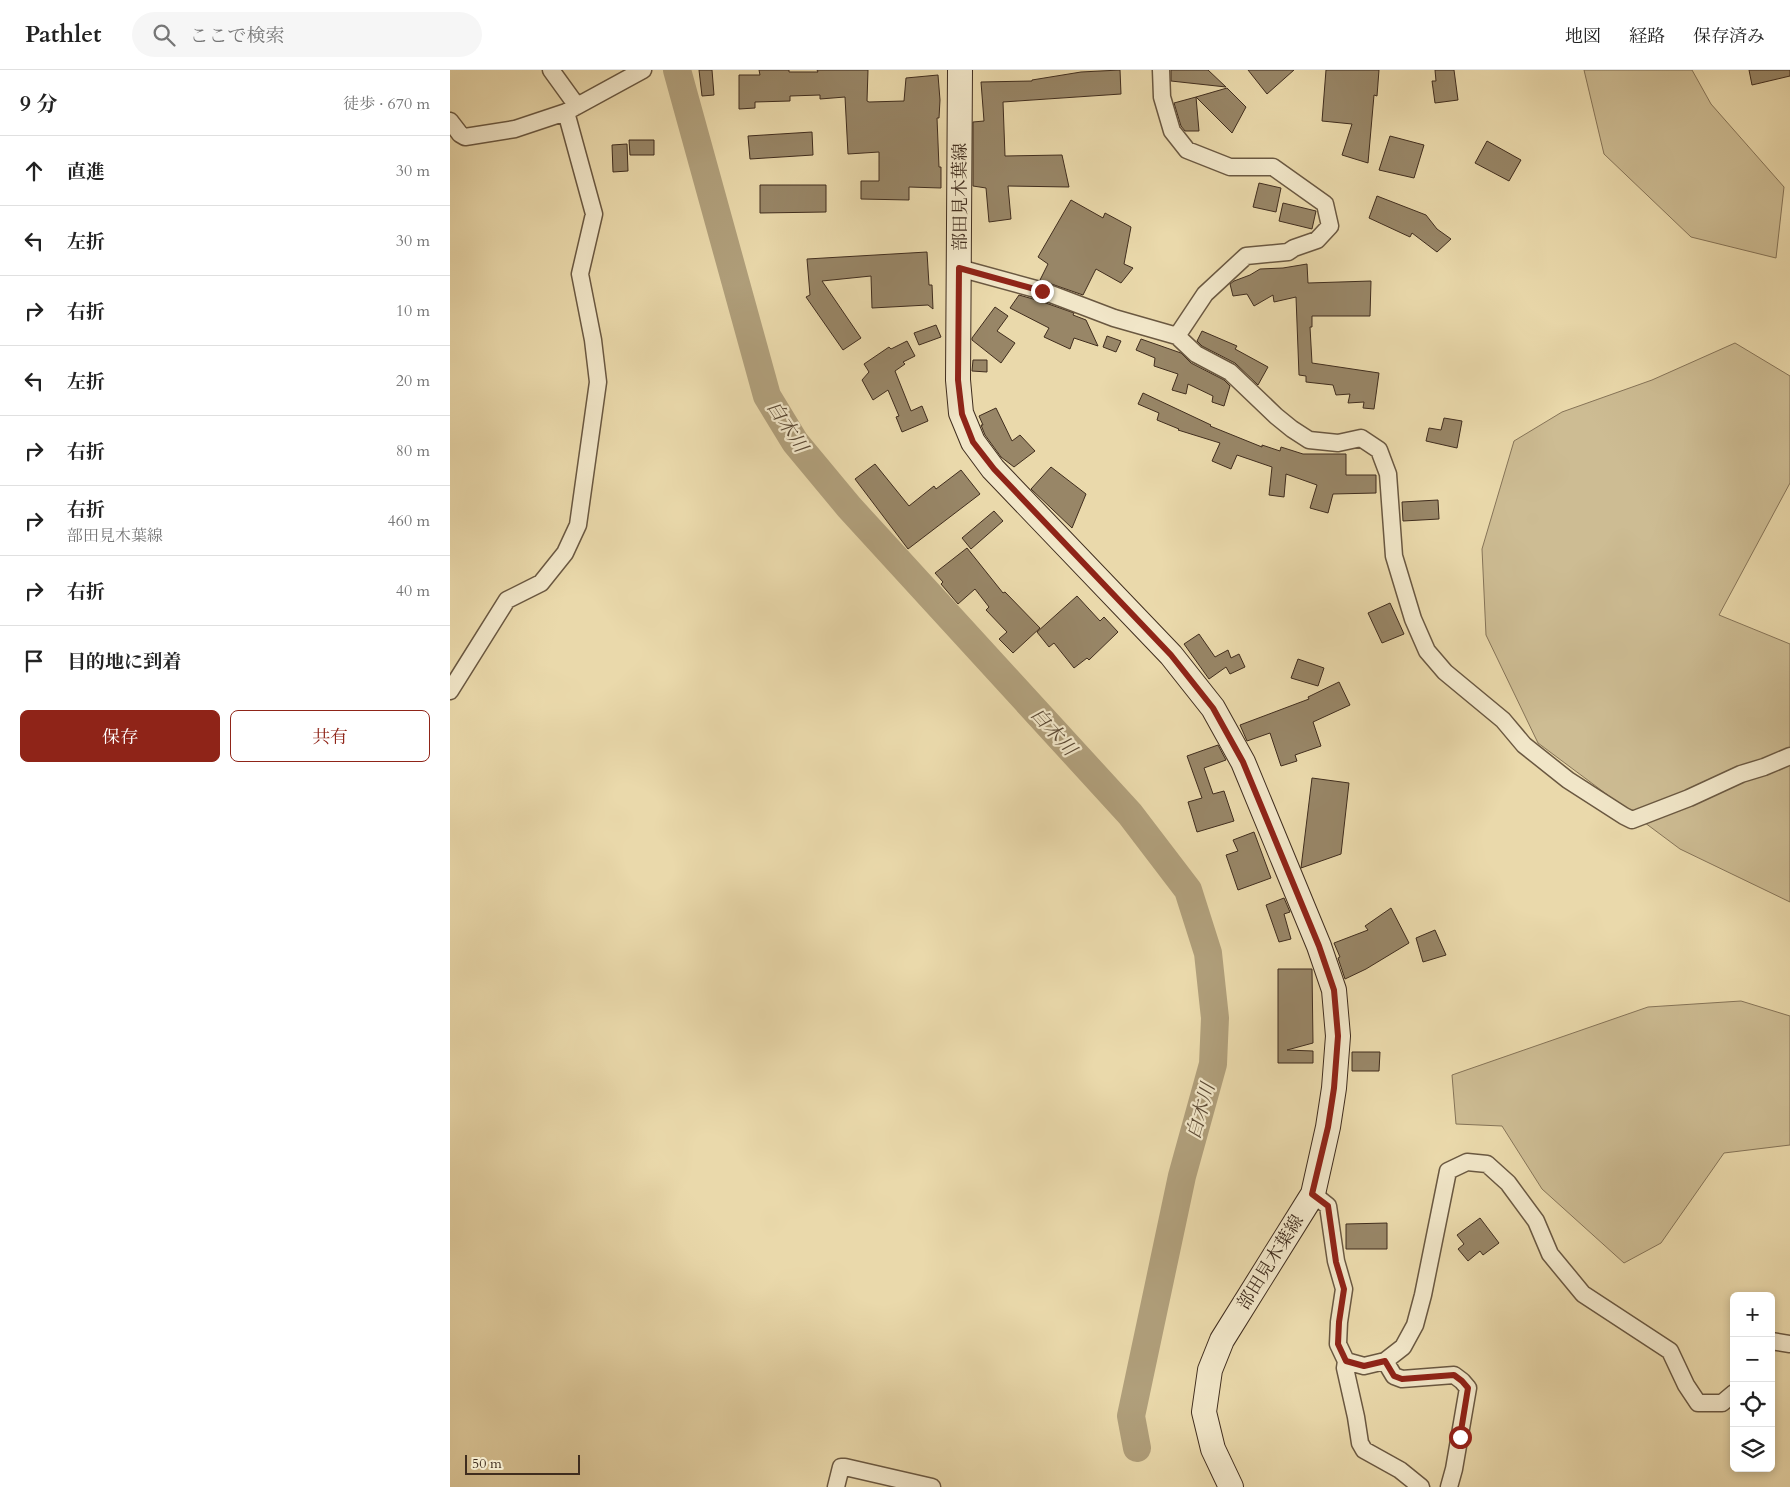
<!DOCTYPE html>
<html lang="ja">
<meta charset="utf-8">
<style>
body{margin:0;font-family:Cardo,"Noto Serif JP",serif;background:#f6f6f6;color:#222}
.controls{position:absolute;right:15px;bottom:15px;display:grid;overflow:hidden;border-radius:8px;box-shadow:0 2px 8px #0003}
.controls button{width:45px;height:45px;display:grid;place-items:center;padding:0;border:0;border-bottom:1px solid #e0e0e0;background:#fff;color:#222;font:25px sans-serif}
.scale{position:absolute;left:15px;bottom:12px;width:115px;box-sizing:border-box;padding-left:5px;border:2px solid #402d1e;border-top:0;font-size:14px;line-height:18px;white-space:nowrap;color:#402d1e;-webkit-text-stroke:4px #f1e6c8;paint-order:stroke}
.stop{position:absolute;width:15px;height:15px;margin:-11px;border:4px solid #8f2418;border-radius:50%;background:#fff}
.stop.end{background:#8f2418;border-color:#fff;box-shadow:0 1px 5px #0008}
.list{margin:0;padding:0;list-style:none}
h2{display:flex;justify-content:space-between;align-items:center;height:65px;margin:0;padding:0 20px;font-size:21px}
h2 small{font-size:16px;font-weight:400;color:#767676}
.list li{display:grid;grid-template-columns:32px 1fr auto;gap:15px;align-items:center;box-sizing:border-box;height:70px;padding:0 20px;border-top:1px solid #e0e0e0}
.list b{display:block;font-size:19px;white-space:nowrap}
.list p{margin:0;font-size:16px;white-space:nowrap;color:#767676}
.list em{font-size:16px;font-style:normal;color:#767676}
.actions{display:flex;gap:10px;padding:15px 20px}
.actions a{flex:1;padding:11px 0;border:1px solid #8f2418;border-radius:8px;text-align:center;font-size:18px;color:#8f2418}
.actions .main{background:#8f2418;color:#fff}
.icon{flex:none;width:28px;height:28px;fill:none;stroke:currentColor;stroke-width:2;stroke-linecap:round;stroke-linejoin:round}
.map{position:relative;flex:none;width:1340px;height:1417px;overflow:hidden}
header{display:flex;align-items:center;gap:30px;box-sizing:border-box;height:70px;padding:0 25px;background:#fff;border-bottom:1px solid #e0e0e0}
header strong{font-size:24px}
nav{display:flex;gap:28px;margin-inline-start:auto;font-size:18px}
.search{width:350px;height:45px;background:#f6f6f6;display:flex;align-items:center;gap:12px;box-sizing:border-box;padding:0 18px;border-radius:28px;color:#767676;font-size:19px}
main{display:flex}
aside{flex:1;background:#fff}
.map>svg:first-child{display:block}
</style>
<header>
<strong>Pathlet</strong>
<div class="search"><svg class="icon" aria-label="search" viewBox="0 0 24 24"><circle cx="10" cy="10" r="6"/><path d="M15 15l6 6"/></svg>ここで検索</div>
<nav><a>地図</a><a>経路</a><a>保存済み</a></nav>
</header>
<main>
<aside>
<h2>9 分<small>徒歩 · 670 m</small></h2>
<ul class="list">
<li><svg class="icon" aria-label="ahead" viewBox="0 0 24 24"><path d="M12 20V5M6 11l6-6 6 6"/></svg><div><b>直進</b></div><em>30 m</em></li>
<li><svg class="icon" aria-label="left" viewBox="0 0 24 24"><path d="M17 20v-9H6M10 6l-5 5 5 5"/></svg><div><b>左折</b></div><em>30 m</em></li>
<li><svg class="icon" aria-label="right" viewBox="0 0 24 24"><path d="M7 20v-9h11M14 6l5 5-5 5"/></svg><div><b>右折</b></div><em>10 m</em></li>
<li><svg class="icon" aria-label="left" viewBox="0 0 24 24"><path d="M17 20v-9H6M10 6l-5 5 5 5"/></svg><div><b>左折</b></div><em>20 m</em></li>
<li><svg class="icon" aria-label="right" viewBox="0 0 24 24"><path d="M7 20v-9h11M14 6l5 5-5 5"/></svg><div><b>右折</b></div><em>80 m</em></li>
<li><svg class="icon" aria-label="right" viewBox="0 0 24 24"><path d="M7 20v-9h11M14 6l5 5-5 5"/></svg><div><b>右折</b><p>部田見木葉線</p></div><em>460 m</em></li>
<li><svg class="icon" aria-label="right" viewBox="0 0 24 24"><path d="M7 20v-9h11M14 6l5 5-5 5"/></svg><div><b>右折</b></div><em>40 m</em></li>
<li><svg class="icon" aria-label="arrive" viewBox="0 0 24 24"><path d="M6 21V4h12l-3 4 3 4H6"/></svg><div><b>目的地に到着</b></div></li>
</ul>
<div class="actions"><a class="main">保存</a><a>共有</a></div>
</aside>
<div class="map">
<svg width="1340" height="1417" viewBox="0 0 1340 1417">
<rect width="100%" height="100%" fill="#ead9ab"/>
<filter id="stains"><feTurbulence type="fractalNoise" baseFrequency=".004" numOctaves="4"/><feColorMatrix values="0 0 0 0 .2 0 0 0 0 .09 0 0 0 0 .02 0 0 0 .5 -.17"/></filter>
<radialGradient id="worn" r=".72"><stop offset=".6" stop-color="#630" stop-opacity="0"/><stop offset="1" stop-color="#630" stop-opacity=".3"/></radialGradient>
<!-- green -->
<path fill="#cdbc93" stroke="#867458" d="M1134,0h108l19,34 73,83 -8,71 -85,-21 -87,-83z
M1285,273l55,33v107l-71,132 71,29v258l-110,-53 -142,-106 -52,-108 -4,-86 32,-108 48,-29 90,-32z
M1291,931l49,15v129l-66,8 -63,90 -37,20 -82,-74 -40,-63 -46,-2 -4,-49 196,-68z"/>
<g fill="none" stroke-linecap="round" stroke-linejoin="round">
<!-- river -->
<path stroke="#b09f7b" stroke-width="28" d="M227,0l90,326 28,46 54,65 281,307 58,76 20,63 7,65 -2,46 -31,112 -51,240 6,32"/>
</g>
<!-- building -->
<path fill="#988667" stroke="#402d1e" d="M249,0h13l2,25 -12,1z
M309,0h30v2h29l-1,-2h51l-1,31 2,1 35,-1 2,-23 32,-3 2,25 -1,18h-2l2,49h2v21l-32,-1v13l-48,-1v-18h18v-29l-31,2 -3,-57 -25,2v-4l-30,1v5l-35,1v6l-16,1v-34h21z
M670,0l1,24 -118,8 2,54 57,-1 7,32 -61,-1 3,33 -22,3 -3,-34 -13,-2v-64l11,-1 -3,-39 51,-1v-1l49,-8z
M721,0h37l18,17 -55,-6z
M798,0h46l-27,24z
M876,0h53l-2,26 -3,-1 -6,68 -26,-8 10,-31 -30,-3z
M985,0h19l4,30 -23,3 -3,-22h4z
M1299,0h41v6l-38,9z
M777,18l19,19 -14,26 -36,-36z
M746,27l3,34h-14l-4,-5 -7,-23z
M362,62l1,23 -63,4 -2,-23z
M940,66l34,9 -10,33 -35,-8z
M179,70h25v15h-24z
M1037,71l34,19 -12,21 -34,-18z
M177,74l1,27 -15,1 -1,-27z
M809,113l22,5 -5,24 -23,-5z
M310,115h66v27l-66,1z
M927,126l49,19 11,14 14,10 -14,13 -25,-19 -2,4 -41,-19z
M621,130l32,18 2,-5 26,14 -7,37 9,4 -12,15 -25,-14 -13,26 -43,-15 8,-16 -10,-7z
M833,133l33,8 -4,18 -33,-8z
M477,182l2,33h3l1,24 -5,-4 -56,3 -1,-32 -49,5 39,57 -18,12 -37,-53 4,-2 -3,-36z
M857,194l1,19 63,-2 -1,35h-58v11h-2l2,36 67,10 -5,36 -11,-1 1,-6 -16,1 2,-9 -14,1 -3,-10 -27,-3v-6l-7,-1 -3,-78 -22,5 -1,-7 -19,11 -7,-12 -14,2 -3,-12 4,-3 16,-6 10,-6 23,-1z
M569,225l21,6 34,12 -1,2 13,5 12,26 -24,-8 -4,11 -26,-12 5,-9 -39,-20z
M545,237l13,9 -11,15 18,12 -14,20 -29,-23v-2z
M486,255l5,12 -22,8 -5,-12z
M752,261l35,15 -2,3 33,18 -10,18 -23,-22 -33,-17 -5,-5z
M657,266l14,5 -5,11 -13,-5z
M691,269l40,14 10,10 33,17 6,6 -6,20 -12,-4 1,-6 -25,-12 -2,10 -14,-4 6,-16 -24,-8 1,-8 -19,-8z
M457,271l8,15 -12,6 2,2 -10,7 16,40 11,-5 6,15 -26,11 -6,-15 3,-1 -11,-26 -15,10 -11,-20 7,-8 -5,-8 25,-17 2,2z
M523,290h14v12l-15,-1z
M693,323l68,32 -1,1 52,21v-2l18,6 1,-4 22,7h43v21h30v18l-43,1 -5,19 -18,-5 7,-23 -31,-11 -2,23 -15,-2 3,-28 -35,-12 -6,14 -19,-8 8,-18 -42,-13 1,-1 -22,-9 2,-7 -21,-9z
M546,338l16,33 8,-6 15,16 -21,16 -13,-10 -16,-22 -4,-10h2l-4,-9z
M994,348l18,3 -5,27 -31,-7 3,-13 12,2z
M425,394l34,42 25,-20 2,3 25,-19 19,24 -72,55 -53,-70z
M601,397l35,27 -14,34 -41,-39z
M988,430l1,19 -36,2 -1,-19z
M544,441l9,10 -32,28 -9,-11z
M517,478l36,45 2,-1 35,36 -27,25 -14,-14 8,-7 -21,-22 3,-3 -14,-18 -17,15 -17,-20 2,-2 -8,-9z
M627,526l23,25 4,-4 14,15 -29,28 -2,-2 -13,10 -20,-25 -5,4 -12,-15z
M940,533l14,31 -22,9 -14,-30z
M749,564l16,23 13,-7 3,8 8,-4 6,13 -15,7 -4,-7 -17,12 -25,-35z
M848,589l26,9 -6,18 -27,-8z
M889,612l11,23 -37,17 8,24 -26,9 2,6 -16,5 -11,-33 -23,8 -7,-16 69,-26 -1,-2z
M768,675l8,15 -22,8 9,26 11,-3 10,30 -37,11 -9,-30 14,-4 -15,-42z
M862,708l37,5 -8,71 -40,14z
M804,762l17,46 -33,12 -12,-35 12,-4 -5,-11z
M834,828l6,14 -6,2 7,25 -12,3 -13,-37z
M941,838l18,35 -43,26 -21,10 -7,-21 2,-1 -6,-14 34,-13 -3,-4z
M985,860l11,25 -23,7 -7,-24z
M828,899h34l1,74 -26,7 26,1v12h-35z
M902,982h28l-1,19h-27z
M1030,1148l19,25 -16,12 -3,-4 -12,10 -10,-12 6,-5 -7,-9z
M937,1153v26h-41v-25z"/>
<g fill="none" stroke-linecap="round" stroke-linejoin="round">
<defs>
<path id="minor" d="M101,0l26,36
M711,0l1,27 10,34 15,19 43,17h43l52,37 5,22 -13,14 -23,8 -6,4 -42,4 -41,38 -28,42
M0,51l10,13 5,3 50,-8 51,-17 77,-42
M509,198l84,23 71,27 63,18 19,18 34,18 46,44 16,13 17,11 29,3 23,-5 18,12 9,24 6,82 19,63 14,32 18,21 58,48 21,25 44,35 56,36 8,4 57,-22 52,-24 23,-7 26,-11
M0,621l57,-91 34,-17 24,-30 13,-28 20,-143 -5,-42 -13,-66 14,-60 -28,-102
M863,1124l15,12 8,55 8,28 -5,33 -1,22 8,17 18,5 21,-5 18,-14 12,-22 8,-30 25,-124 19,-9 20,2 21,19 28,38 14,33 33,40 87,57 16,34 12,18h24l12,-10
M1321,1271l19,3
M896,1291l-1,7 11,49 4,26 4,7 36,20 21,17
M935,1291l9,15 8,3 52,-4 8,6 6,7 -14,81 -5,18
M386,1417l5,-20h4l87,20"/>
<path id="secondary" d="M510,0l-2,310 3,33 12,29 20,27 178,186 42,53 30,54 76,184 15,44 4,46 -4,52 -6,39 -15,67 -91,146 -12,30 -6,42 9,37 18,38"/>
</defs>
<!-- minor casing -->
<use href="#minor" stroke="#6a5841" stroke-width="19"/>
<!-- secondary casing -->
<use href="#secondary" stroke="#402d1e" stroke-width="26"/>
<!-- minor -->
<use href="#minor" stroke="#f1e6c8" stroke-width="16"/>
<!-- secondary -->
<use href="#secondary" stroke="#f1e6c8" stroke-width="24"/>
</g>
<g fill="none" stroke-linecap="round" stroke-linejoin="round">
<!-- route -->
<path stroke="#8f2418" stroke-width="6" d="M592,221l-83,-23 -1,112 4,34 11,28 21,27 177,186 42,53 30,54 76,184 15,44 4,46 -4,52 -6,39 -16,67 16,12 8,56 8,27 -5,33 -1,22 8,17 18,5 21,-5 9,15 8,3 52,-4 8,6 6,7 -8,49"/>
</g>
<g text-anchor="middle" stroke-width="4.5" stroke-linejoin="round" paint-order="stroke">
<!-- street labels -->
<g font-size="18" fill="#402d1e" stroke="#f1e6c8">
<text transform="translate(510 127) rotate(-90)" y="6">部田見木葉線</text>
<text transform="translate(820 1192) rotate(-58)" y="6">部田見木葉線</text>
</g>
<!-- water labels -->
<g font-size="19" font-style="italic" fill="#5c4a35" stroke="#f1e6c8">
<text transform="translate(338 356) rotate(57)" y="7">白木川</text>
<text transform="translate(604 661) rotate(48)" y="7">白木川</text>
<text transform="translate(750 1041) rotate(-74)" y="7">白木川</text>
</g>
</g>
<rect width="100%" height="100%" filter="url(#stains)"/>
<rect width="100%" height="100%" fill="url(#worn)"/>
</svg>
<div class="controls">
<button>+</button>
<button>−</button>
<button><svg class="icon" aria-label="locate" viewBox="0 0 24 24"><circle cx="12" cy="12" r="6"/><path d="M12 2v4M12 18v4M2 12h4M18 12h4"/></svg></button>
<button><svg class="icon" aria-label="layers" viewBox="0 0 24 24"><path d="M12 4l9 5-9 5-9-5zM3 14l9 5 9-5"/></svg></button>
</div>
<div class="scale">50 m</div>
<div class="stop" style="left:1010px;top:1367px"></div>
<div class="stop end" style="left:592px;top:221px"></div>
</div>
</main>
